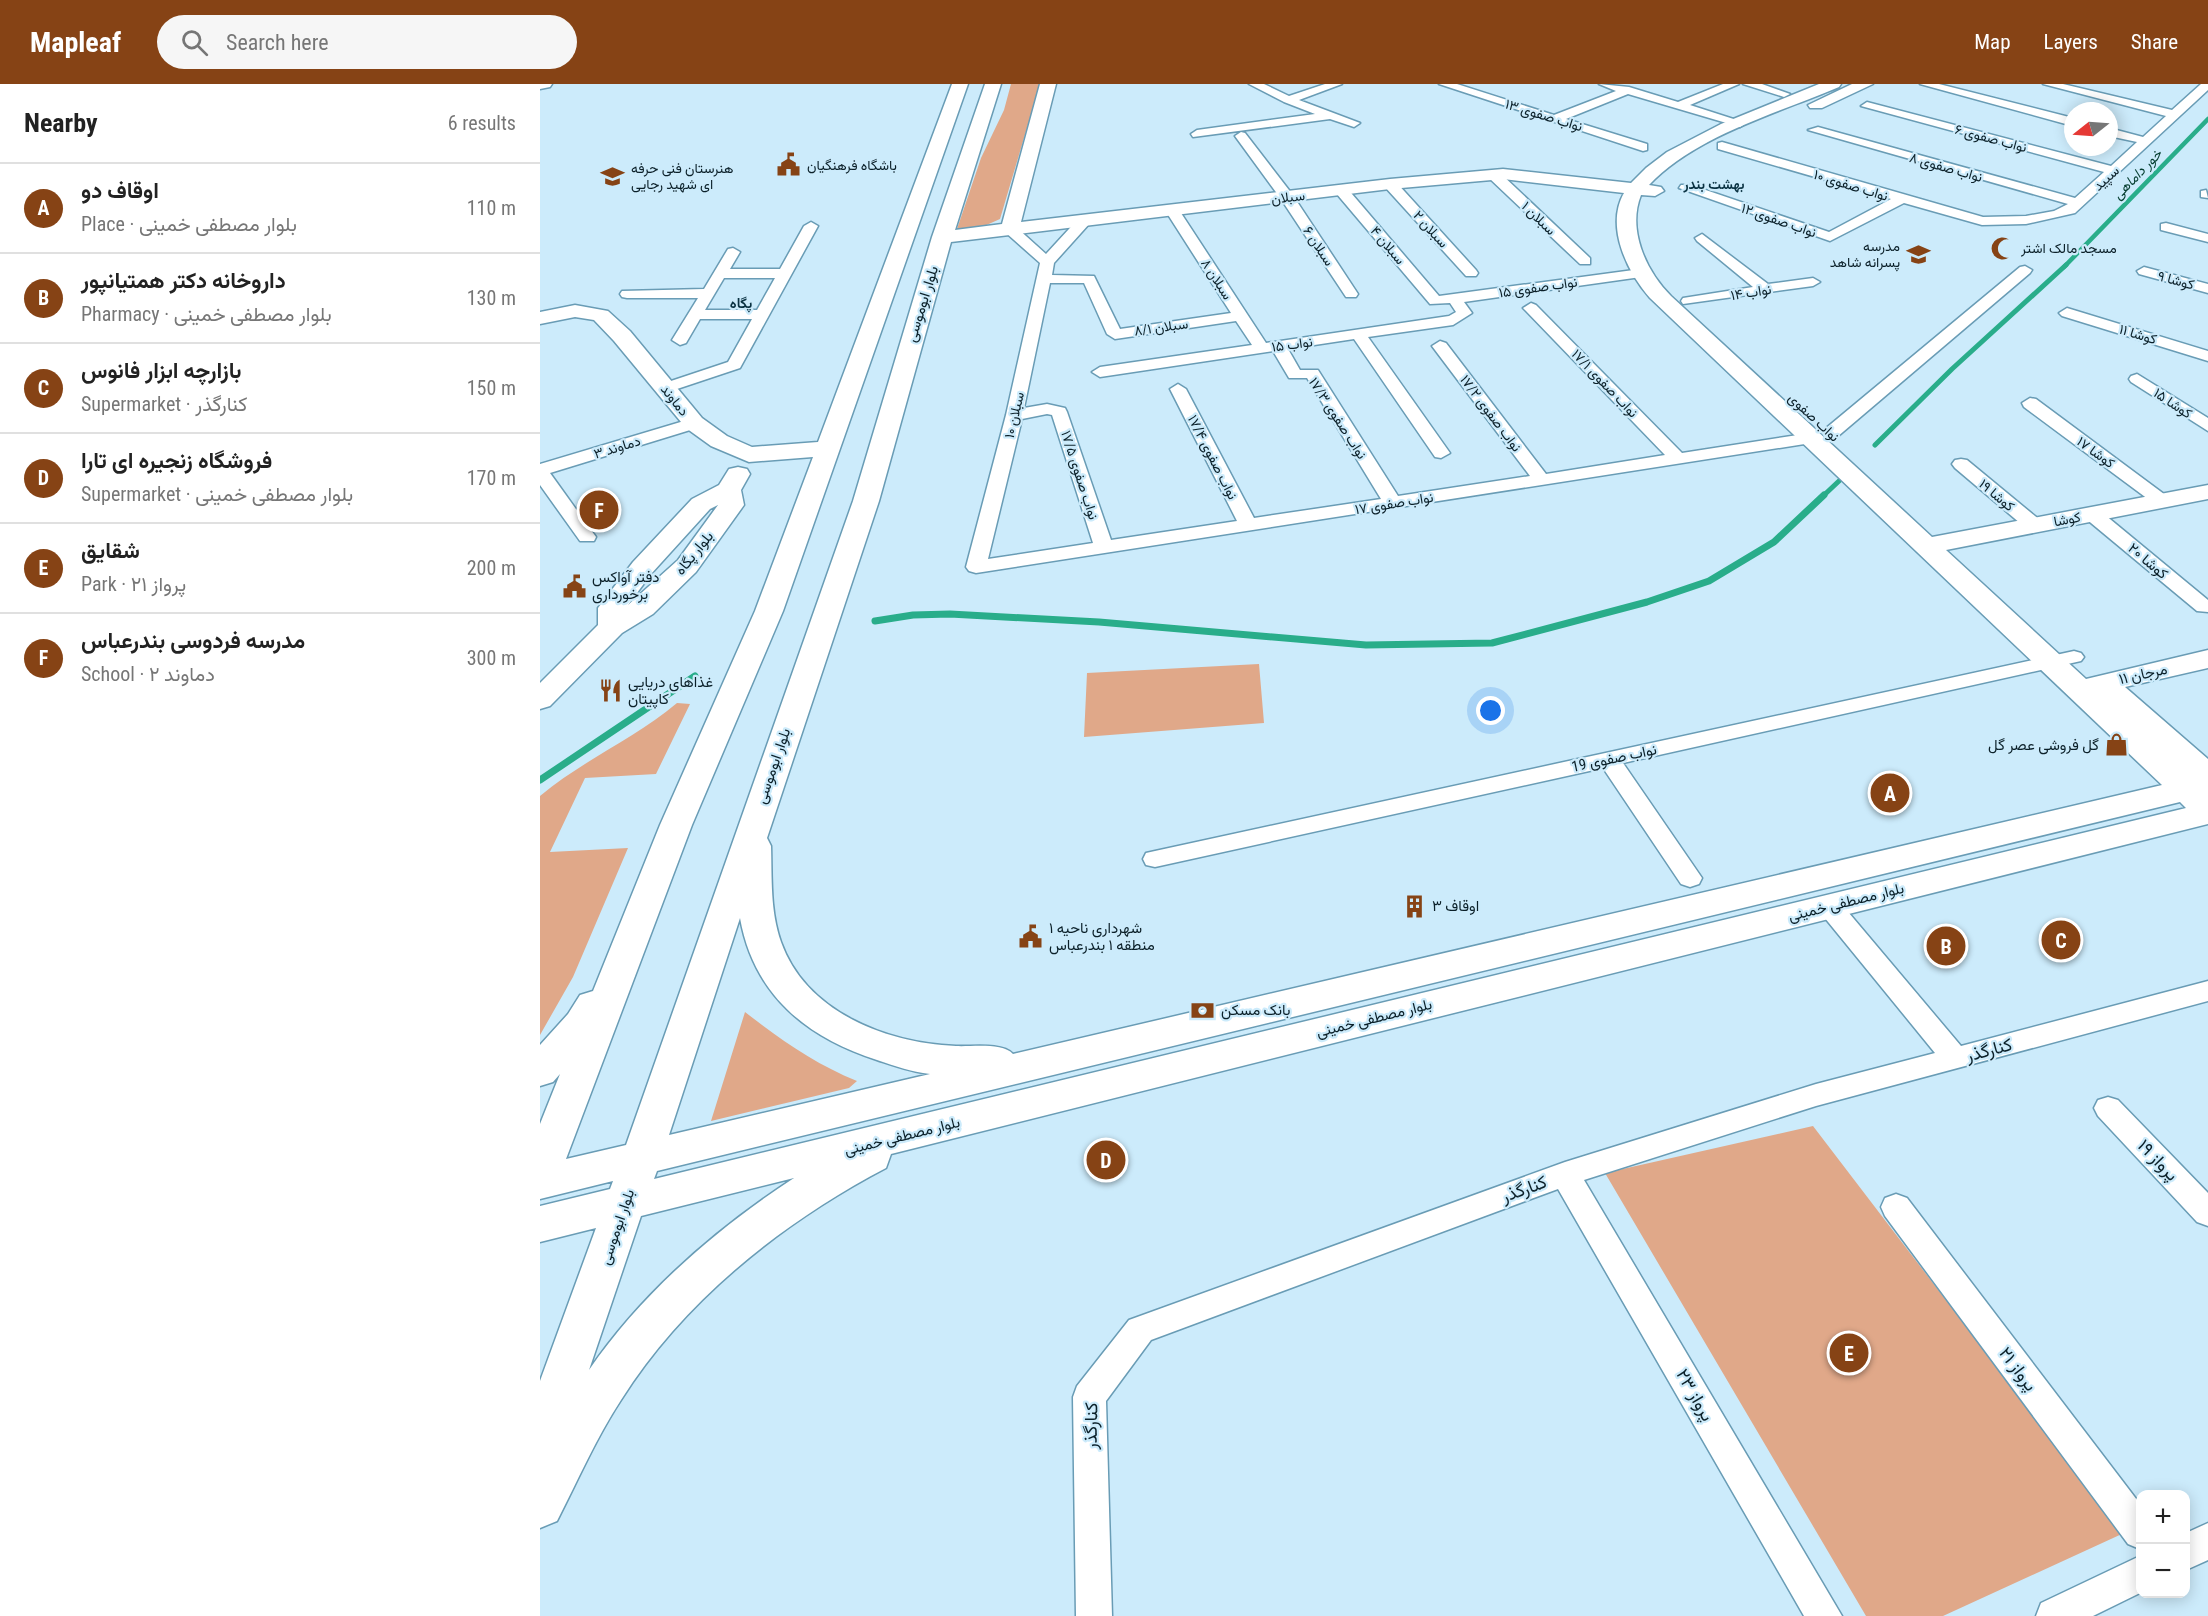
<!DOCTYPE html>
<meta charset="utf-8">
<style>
body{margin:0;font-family:"Roboto Condensed",Vazirmatn,sans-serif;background:#f6f6f6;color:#222}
.controls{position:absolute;right:18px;bottom:18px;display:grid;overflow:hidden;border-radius:12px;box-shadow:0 3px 15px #0003}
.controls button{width:54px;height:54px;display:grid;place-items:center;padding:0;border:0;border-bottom:2px solid #e0e0e0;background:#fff;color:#222;font:30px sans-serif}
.compass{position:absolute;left:1524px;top:18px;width:54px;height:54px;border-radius:50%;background:#fff;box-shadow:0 3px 15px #0003;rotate:253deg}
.you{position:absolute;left:951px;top:627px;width:21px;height:21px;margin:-15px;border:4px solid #fff;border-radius:50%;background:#1a73e8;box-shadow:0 0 0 9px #1a73e833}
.badge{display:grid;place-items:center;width:39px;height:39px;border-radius:50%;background:#864315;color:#fff;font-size:20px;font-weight:700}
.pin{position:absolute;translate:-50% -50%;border:3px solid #fff;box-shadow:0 2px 6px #0006}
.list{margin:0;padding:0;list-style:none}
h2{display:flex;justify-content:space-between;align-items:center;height:78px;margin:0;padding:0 24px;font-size:26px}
h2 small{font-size:20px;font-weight:400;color:#767676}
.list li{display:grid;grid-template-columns:39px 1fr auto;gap:18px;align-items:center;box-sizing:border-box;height:90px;padding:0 24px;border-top:2px solid #e0e0e0}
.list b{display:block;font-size:22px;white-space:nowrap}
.list p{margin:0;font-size:20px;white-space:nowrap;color:#767676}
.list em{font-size:20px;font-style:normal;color:#767676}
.icon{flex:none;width:33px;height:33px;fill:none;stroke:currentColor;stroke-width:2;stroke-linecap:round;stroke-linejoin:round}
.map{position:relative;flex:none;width:1668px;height:1532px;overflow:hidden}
header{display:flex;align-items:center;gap:36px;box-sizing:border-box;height:84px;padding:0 30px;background:#864315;color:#fff}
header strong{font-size:28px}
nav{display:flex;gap:33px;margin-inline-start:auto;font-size:21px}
.search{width:420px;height:54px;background:#f6f6f6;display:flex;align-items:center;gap:15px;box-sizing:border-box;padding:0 21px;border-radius:33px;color:#767676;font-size:22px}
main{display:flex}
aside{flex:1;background:#fff}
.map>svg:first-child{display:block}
</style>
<header>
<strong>Mapleaf</strong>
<div class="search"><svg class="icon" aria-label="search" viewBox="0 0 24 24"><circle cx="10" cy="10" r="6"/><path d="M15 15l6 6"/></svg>Search here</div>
<nav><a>Map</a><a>Layers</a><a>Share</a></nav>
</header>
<main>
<aside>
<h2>Nearby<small>6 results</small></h2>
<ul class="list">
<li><span class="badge">A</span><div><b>اوقاف دو</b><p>Place · بلوار مصطفی خمینی</p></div><em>110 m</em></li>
<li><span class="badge">B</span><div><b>داروخانه دکتر همتیانپور</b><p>Pharmacy · بلوار مصطفی خمینی</p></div><em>130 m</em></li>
<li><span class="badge">C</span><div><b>بازارچه ابزار فانوس</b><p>Supermarket · کنارگذر</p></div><em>150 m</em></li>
<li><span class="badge">D</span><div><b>فروشگاه زنجیره ای تارا</b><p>Supermarket · بلوار مصطفی خمینی</p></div><em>170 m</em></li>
<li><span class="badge">E</span><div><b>شقایق</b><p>Park · پرواز ۲۱</p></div><em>200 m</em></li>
<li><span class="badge">F</span><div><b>مدرسه فردوسی بندرعباس</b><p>School · دماوند ۲</p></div><em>300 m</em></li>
</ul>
</aside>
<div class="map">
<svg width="1668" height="1532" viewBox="0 0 1668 1532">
<rect width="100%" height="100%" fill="#ccebfb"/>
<!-- green -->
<path fill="#e0a889" d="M471,0h29l-40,135 -18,8 -25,2 24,-71 23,-48z
M719,580l5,59 -180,14 3,-64z
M137,619l13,1 -34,70 -71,4 -35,74 78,-4 -55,129 -33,58v-239c43,-36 94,-57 137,-93z
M205,928c36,28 70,52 112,69l-8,7 -138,33z
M1273,1042l311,407 -181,83h-77l-261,-443z"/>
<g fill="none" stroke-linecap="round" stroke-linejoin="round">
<!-- stream-far2 -->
<path stroke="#29ad8a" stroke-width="4.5" d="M1524,183l144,-148"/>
<!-- stream-far1 -->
<path stroke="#29ad8a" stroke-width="5" d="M1335,361l77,-76 114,-104
M1282,413l17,-16"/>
<!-- stream -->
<path stroke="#29ad8a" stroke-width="7" d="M335,537l38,-6 37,-1 149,8 267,23 126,-2 155,-41 62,-21 65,-39 50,-47
M0,696l155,-104"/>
<defs>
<path id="street" d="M709,0h15l25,12 36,-12h17l-43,16 61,23 -6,4 -24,-8 -137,18 -2,-3 6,-4 118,-16 -31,-12z
M899,0h18l97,31 62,-24 -17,-7 30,3 49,15 45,-18h16l-49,21 56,18 -6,4 -112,-33 -62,25 81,25v6l-4,1z
M1203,0h19l28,10 -6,3z
M1380,0h19l134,34v8z
M1503,0h20l109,26 29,-26h7v6l-133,123 -49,11 -44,1 -78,-22 -74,38 -151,-53 2,-3h10l138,47 62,-33 -173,-50v-6l4,-1 261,75 43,-1 28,-5 14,-7 -260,-74 10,-3 257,71 29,-26 -243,-66 6,-4 244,64 26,-24 -28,-6v-8l34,9 23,-21z
M701,48l4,1 47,61 66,100 -2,3h-10l-65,-98 -46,-63z
M954,87l5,1 91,86v6h-10l-91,-86v-6z
M850,96l5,1 81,89 2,3 -2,3h-10l-81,-89v-6z
M801,102l5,1 93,109 202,-27 7,4 -7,4 -177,25 8,11 -19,12 -85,12 82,116 -9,5 -6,-1 -81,-118 -66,10 12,21h18l80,126 132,-20 -98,-130 8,-5 6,2 100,131 119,-19 -139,-144 -3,-3 8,-5 5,2 146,148 129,-20 9,5 -9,5 -835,130 -7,-2 -3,-4 40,-152 34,-152 -35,-31v-6h10l31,28 34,-37h10v6l-36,40 -2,12 42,1 26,53 111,-16 -66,-103 7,-4 7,4 87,133 183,-27 7,-4 -6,-9 -20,1 -94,-111v-6zM510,199h34l23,51 8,5 121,-18 16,24 -152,22 -8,5 8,5 173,-26 16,27h18l74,121 -127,19 -68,-129 -8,-5 -8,5 67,132 -126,19 -44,-128 -2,-4 -18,-4 -23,4zM507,330l5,1 41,128 -105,16 34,-140z
M1666,106l2,8 -7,-1v-6z
M271,138l7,4 -78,142 -69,23h-12l-2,-3 2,-3 69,-23 24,-43h-52l-14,24 -6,2 -8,-5 26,-42h-71l-5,-1 -2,-3 2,-3 82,-2 24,-40 5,-1 7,4 -10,17h50l24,-43zM184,194h51l-18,32h-52z
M1626,139l42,11v8l-47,-12v-6z
M1162,150l66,50 45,-6 7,4 -7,4 -130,18 -2,-3 2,-3 70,-11 -56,-46 -2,-3z
M1485,182l7,4 -2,3 -193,164h-12l-3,-4 3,-4 195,-162z
M1604,183l64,17v9l-69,-19 -2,-3z
M1527,224l141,43v10l-146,-45 -3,-3z
M1597,290l71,44v13l-77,-49 -2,-3 2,-3z
M1490,314l6,1 132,98 3,4 -3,4h-12l-132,-98 -2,-4z
M154,334l6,1 2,4 -2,4 -150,46 46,64 -2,4h-14l-40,-56v-21z
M1421,375l6,1 74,61 2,4 -2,4h-14l-72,-61 -3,-4 3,-4z
M1552,424l7,2 109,90v12l-11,-1 -112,-93 -2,-4 2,-4z
M1534,567l7,2 3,4 -3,4 -458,102 79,115 -3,6 -9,3 -9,-3 -78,-116 -448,99 -9,-2 -3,-6 3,-6 9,-2z
M1289,813l9,3 123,146 247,-65v20l-392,105 -232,74 258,436h-38l-246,-427 -407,151 -45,61 6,215h-36l-3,-219 4,-11 52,-66 436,-158 251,-78 119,-31 -115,-141 -3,-6 3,-6z
M1568,1013l10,3 90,93v33l-11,-4 -99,-106 -4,-8 4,-8z
M1356,1110l11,4 233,306v45l-12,-5 -243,-328 -4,-9 4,-9z
M1668,1439v37l-22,10v-37z
M1600,1472v37l-47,23h-57l5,-13z"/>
<path id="secondary" d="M412,0h16l-185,527 -91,214 -126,334 60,-14 227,-644 79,-264 53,-153h16l-46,146 47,-6 38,-140h16l-35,138 369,-43 113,-10 128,14 15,-15 21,-16 54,-28 98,-40h22l-2,3c-61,26 -144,49 -190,98l12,2 3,4 -9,5 -14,-1c-14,35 5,76 30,101l261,241 276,-52v14l-262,51 140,129 122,-29v18l-83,19 83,72v65l-1317,330 -5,14c-103,54 -202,132 -265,232 -25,38 -43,80 -64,121l-17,7v-147l56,-153 -56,14v-36l70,-17 3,-8 -73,18v-75l20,-50 -7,8 -13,4v-41l28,-31 12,-19 13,-4 67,-166 95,-214 58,-154 -64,5 -38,-16 -25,-18 -72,-87 -20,-21 -19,-3 -35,7v-12l35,-7 33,6 22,20 72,87 25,18 25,11 66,-5zM963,95l121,14c-19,33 3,79 26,105l512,487 -1149,269c-11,-12 -42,-7 -57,-8 -70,-3 -150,-34 -175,-104 -11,-31 -9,-64 -10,-96l-4,-8 112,-337 72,-259 439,-53zM1640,718l6,6 -1532,371 3,-8zM200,834c14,77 66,119 137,142 18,6 34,12 53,14l-261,61zM254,1094c-78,51 -152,115 -205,192l52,-154z
M1312,0h21l-51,24h-12l-2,-3z
M198,383l9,2 3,5 -9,16 3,15 -48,67 -43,42 -31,19 -72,73 -10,3v-26l58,-58v-17l35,-46 59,-63 27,-14 10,-16zM178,421l-40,55 -50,45 23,-31 59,-65z"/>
<path id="primary" d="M0,0h12l-2,3 -10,2z"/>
</defs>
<!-- street casing -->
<use href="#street" stroke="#699cb5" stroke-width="3"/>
<!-- secondary casing -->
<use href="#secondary" stroke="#699cb5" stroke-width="3"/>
<!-- primary casing -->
<use href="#primary" stroke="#699cb5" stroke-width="3"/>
<!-- street -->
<use href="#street" fill="#fff" fill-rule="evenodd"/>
<!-- secondary -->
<use href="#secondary" fill="#fff" fill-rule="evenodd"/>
<!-- primary -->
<use href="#primary" fill="#fff" fill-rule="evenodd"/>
</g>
<!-- icons -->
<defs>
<symbol id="civic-bare" viewBox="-9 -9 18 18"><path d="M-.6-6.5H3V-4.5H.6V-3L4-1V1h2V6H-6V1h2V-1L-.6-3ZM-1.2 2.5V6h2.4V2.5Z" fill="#864315" stroke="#ccebfb" stroke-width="2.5" paint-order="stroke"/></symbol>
<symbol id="school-bare" viewBox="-9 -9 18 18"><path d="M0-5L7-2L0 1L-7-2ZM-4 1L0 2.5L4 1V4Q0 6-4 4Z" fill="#864315" stroke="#ccebfb" stroke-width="2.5" paint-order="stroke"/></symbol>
<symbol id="mosque-bare" viewBox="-9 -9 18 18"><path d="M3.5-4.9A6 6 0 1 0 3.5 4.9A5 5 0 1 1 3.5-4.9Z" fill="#864315" stroke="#ccebfb" stroke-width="2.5" paint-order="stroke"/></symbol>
<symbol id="restaurant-bare" viewBox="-9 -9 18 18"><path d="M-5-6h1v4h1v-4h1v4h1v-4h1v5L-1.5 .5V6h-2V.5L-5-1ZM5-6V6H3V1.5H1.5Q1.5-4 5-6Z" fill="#864315" stroke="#ccebfb" stroke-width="2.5" paint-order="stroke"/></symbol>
<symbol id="shop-bare" viewBox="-9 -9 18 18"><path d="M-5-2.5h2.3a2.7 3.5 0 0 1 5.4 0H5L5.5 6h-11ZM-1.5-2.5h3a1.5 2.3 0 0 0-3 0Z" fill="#864315" stroke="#ccebfb" stroke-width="2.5" paint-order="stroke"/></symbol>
<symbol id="building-bare" viewBox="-9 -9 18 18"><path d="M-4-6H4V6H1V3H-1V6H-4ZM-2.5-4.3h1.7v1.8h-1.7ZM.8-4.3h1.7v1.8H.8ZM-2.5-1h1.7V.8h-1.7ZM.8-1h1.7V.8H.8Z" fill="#864315" stroke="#ccebfb" stroke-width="2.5" paint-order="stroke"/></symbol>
<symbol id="bank-bare" viewBox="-9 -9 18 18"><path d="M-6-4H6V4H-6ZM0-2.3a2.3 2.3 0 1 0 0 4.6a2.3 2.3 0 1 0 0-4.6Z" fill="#864315" stroke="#ccebfb" stroke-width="2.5" paint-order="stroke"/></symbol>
</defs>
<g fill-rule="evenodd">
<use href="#civic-bare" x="232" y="64" width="33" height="33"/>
<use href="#school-bare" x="56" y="76" width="33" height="33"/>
<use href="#mosque-bare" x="1446" y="148" width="33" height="33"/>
<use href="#school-bare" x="1362" y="154" width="33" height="33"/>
<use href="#civic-bare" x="18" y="486" width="33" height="33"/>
<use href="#restaurant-bare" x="54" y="590" width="33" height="33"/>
<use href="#shop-bare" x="1560" y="644" width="33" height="33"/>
<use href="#building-bare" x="858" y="806" width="33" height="33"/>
<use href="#civic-bare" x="474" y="836" width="33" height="33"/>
<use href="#bank-bare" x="646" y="910" width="33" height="33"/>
</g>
<g text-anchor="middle" stroke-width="4.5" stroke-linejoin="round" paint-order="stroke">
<!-- far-street labels -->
<g font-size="14" fill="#0b2029" stroke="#ccebfb">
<text transform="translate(1004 31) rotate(17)" y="5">نواب صفوی ۱۳</text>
<text transform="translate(1451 54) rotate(15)" y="5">نواب صفوی ۶</text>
<text transform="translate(1406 83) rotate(16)" y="5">نواب صفوی ۸</text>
<text transform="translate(1566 94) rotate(-42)" y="5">سپید</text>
<text transform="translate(1311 101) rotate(17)" y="5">نواب صفوی ۱۰</text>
<text transform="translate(748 113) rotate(-7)" y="5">سبلان</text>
<text transform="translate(999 134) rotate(44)" y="5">سبلان ۱</text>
<text transform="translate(1239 136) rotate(19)" y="5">نواب صفوی ۱۲</text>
<text transform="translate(891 145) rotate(48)" y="5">سبلان ۲</text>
<text transform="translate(848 161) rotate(50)" y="5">سبلان ۴</text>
<text transform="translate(779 162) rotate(57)" y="5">سبلان ۶</text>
<text transform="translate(677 195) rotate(57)" y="5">سبلان ۸</text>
<text transform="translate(1636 196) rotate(15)" y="5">کوشا ۹</text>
<text transform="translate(998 203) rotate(-8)" y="5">نواب صفوی ۱۵</text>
<text transform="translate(1211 208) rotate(-9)" y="5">نواب ۱۴</text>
<text transform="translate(621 243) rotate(-8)" y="5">سبلان ۸/۱</text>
<text transform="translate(1598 250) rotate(17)" y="5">کوشا ۱۱</text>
<text transform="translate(752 260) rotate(-8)" y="5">نواب ۱۵</text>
<text transform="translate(1065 299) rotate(46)" y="5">نواب صفوی ۱۷/۱</text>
<text transform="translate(135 316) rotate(51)" y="5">دماوند</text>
<text transform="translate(1633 319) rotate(34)" y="5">کوشا ۱۵</text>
<text transform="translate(951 329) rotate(53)" y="5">نواب صفوی ۱۷/۲</text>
<text transform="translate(474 331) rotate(-77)" y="5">سبلان ۱۰</text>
<text transform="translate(1274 333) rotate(43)" y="5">نواب صفوی</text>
<text transform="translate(798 334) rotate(57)" y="5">نواب صفوی ۱۷/۳</text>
<text transform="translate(77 363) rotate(-17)" y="5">دماوند ۳</text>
<text transform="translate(1556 368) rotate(36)" y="5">کوشا ۱۷</text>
<text transform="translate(673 373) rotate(63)" y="5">نواب صفوی ۱۷/۴</text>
<text transform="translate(540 391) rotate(72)" y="5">نواب صفوی ۱۷/۵</text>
<text transform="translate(1457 411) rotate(40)" y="5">کوشا ۱۹</text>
<text transform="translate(854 419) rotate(-9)" y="5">نواب صفوی ۱۷</text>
<text transform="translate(1527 435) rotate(-11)" y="5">کوشا</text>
</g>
<!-- far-poi labels -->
<g font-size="14" fill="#0b2029" stroke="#ccebfb" text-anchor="start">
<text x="267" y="86">باشگاه فرهنگیان</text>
<text x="91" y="89">هنرستان فنی حرفه<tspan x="91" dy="16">ای شهید رجایی</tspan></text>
<text x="1360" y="167" text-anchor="end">مدرسه<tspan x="1360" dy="16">پسرانه شاهد</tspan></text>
<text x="1481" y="169">مسجد مالک اشتر</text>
</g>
<!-- far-water labels -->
<g font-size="14" font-style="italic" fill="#043d2f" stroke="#ccebfb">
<text transform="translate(1597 90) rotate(-46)" y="5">خور داماهی</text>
</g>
<!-- far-neighbourhood labels -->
<g font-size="14" font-weight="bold" fill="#0a3242" stroke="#ccebfb">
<text x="1174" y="105">بهشت بندر</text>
<text x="201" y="224">پگاه</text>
</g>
<!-- street labels -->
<g font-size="15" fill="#0b2029" stroke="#ccebfb">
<text transform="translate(382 220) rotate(-73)" y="5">بلوار ابوموسی</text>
<text transform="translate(154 469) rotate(-51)" y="5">بلوار پگاه</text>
<text transform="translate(1608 477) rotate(40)" y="5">کوشا ۲۰</text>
<text transform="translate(1603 590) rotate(-13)" y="5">مرجان ۱۱</text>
<text transform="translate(1074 674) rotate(-12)" y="5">نواب صفوی 19</text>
<text transform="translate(233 682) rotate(-71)" y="5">بلوار ابوموسی</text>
<text transform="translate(1306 818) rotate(-14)" y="5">بلوار مصطفی خمینی</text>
<text transform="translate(834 934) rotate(-14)" y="5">بلوار مصطفی خمینی</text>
<text transform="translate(362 1052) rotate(-14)" y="5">بلوار مصطفی خمینی</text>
<text transform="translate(77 1143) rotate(-71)" y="5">بلوار ابوموسی</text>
</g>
<!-- poi labels -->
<g font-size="15" fill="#0b2029" stroke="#ccebfb" text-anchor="start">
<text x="52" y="498">دفتر آواکس<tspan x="52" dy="17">برخورداری</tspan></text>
<text x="88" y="603">غذاهای دریایی<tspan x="88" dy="17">کاپیتان</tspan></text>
<text x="1559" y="666" text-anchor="end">گل فروشی عصر گل</text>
<text x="892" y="827">اوقاف ۳</text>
<text x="509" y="849">شهرداری ناحیه ۱<tspan x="509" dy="17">منطقه ۱ بندرعباس</tspan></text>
<text x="681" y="931">بانک مسکن</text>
</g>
<!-- near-street labels -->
<g font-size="18" fill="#0b2029" stroke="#ccebfb">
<text transform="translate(1449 966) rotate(-15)" y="6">کنارگذر</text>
<text transform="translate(1618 1076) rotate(46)" y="6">پرواز ۱۹</text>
<text transform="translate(984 1105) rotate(-20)" y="6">کنارگذر</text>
<text transform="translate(1478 1285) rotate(53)" y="6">پرواز ۲۱</text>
<text transform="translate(1155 1311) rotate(60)" y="6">پرواز ۲۳</text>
<text transform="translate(551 1342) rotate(-89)" y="6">کنارگذر</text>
</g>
</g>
</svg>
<div class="controls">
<button>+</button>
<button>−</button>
</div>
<svg class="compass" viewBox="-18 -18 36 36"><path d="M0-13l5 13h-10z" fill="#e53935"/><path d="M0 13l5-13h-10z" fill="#767676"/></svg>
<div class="you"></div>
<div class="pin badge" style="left:1350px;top:709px">A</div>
<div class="pin badge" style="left:1406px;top:862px">B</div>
<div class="pin badge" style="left:1521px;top:856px">C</div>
<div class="pin badge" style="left:566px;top:1076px">D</div>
<div class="pin badge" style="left:1309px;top:1269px">E</div>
<div class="pin badge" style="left:59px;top:426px">F</div>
</div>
</main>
